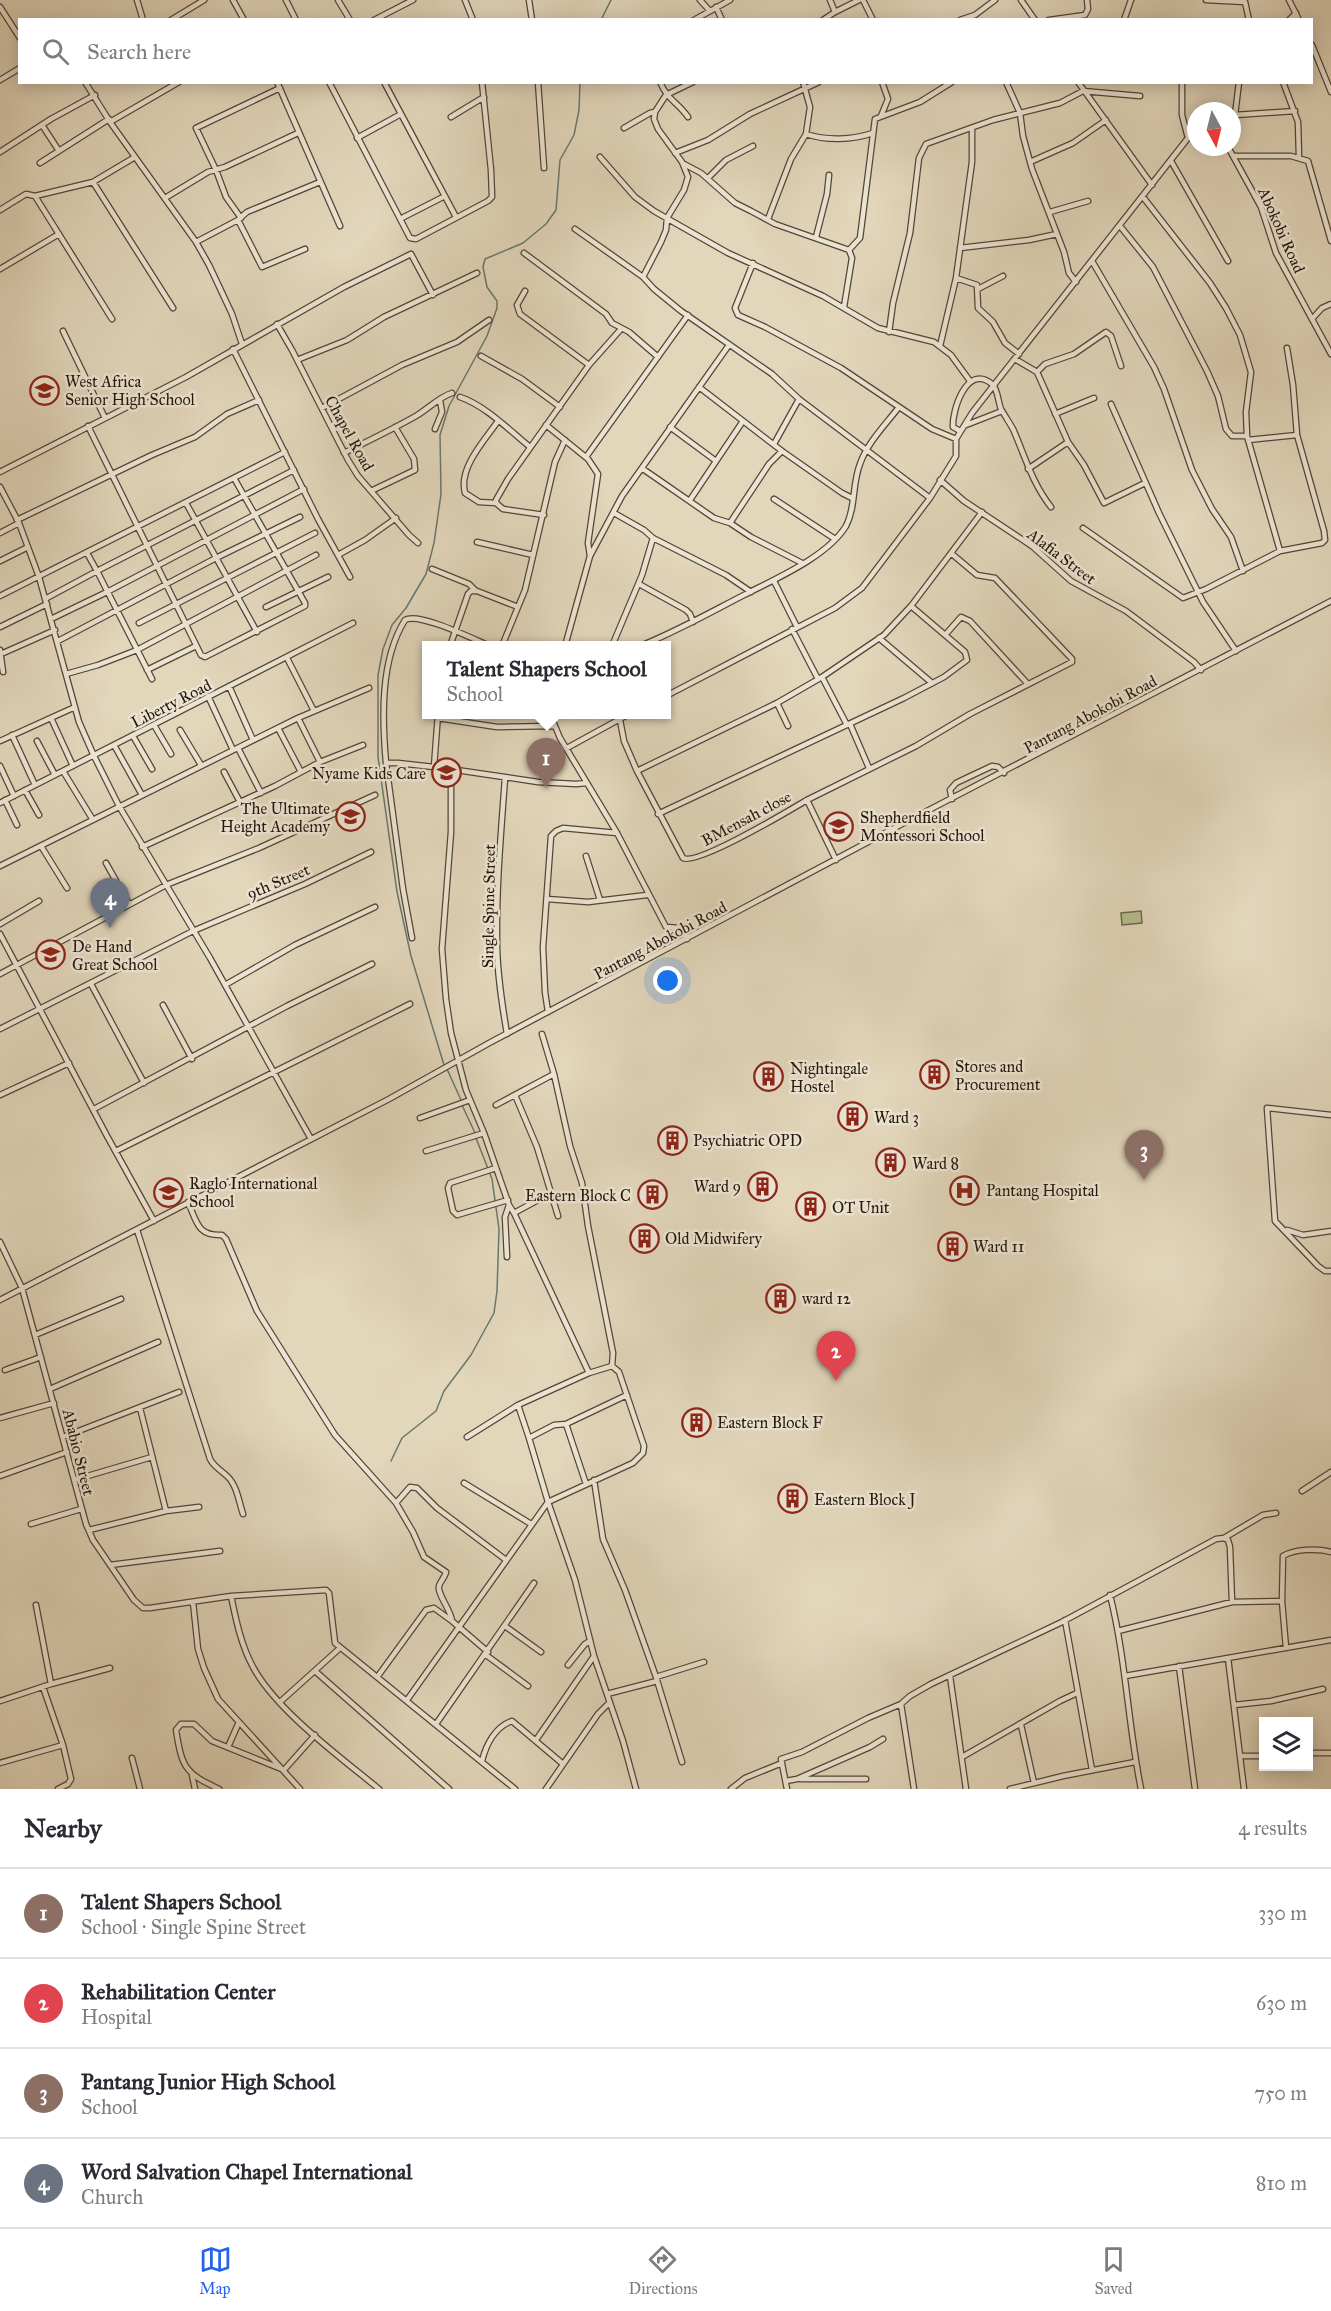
<!DOCTYPE html>
<meta charset="utf-8">
<style>
body{margin:0;font-family:"IM FELL Great Primer",serif;background:#f2f2f3;color:#2b2b33}
.controls{position:absolute;right:18px;bottom:18px;display:grid;overflow:hidden;border-radius:0px;box-shadow:0 3px 15px #0003}
.controls button{width:54px;height:54px;display:grid;place-items:center;padding:0;border:0;border-bottom:2px solid #e1e1e2;background:#fff;color:#2b2b33;font:30px sans-serif}
.compass{position:absolute;left:1187px;top:102px;width:54px;height:54px;border-radius:50%;background:#fff;box-shadow:0 3px 15px #0003;rotate:173deg}
.you{position:absolute;left:668px;top:981px;width:21px;height:21px;margin:-15px;border:4px solid #fff;border-radius:50%;background:#1a73e8;box-shadow:0 0 0 9px #1a73e833}
.badge{display:grid;place-items:center;width:39px;height:39px;border-radius:50%;background:#2563eb;color:#fff;font-size:20px;font-weight:700}
.pin{position:absolute;translate:-50% -50px;filter:drop-shadow(0 2px 3px #0008)}
.pin::after{content:'';position:absolute;top:32px;width:21px;height:18px;background:inherit;clip-path:polygon(0 0,100% 0,50% 100%)}
.popup{position:absolute;left:422px;top:641px;width:249px;height:78px;box-sizing:border-box;display:grid;place-content:center;border-radius:0px;background:#fff;filter:drop-shadow(0 2px 4px #0005);font-size:20px;white-space:nowrap;color:#7c7c81}
.popup b{font-size:22px;color:#2b2b33}
.popup::after{content:'';position:absolute;left:50%;top:100%;margin-left:-12px;border:12px solid transparent;border-top-color:#fff}
.list{margin:0;padding:0;list-style:none}
h2{display:flex;justify-content:space-between;align-items:center;height:78px;margin:0;padding:0 24px;font-size:26px}
h2 small{font-size:20px;font-weight:400;color:#7c7c81}
.list li{display:grid;grid-template-columns:39px 1fr auto;gap:18px;align-items:center;box-sizing:border-box;height:90px;padding:0 24px;border-top:2px solid #e1e1e2}
.list b{display:block;font-size:22px;white-space:nowrap}
.list p{margin:0;font-size:20px;white-space:nowrap;color:#7c7c81}
.list em{font-size:20px;font-style:normal;color:#7c7c81}
.icon{flex:none;width:33px;height:33px;fill:none;stroke:currentColor;stroke-width:2;stroke-linecap:round;stroke-linejoin:round}
.map{position:relative;flex:none;width:1331px;height:1789px;overflow:hidden}
.search{position:absolute;background:#fff;box-shadow:0 3px 15px #0003;left:18px;right:18px;top:18px;height:66px;display:flex;align-items:center;gap:15px;box-sizing:border-box;padding:0 21px;border-radius:0px;color:#7c7c81;font-size:22px}
.sheet{height:438px;background:#fff}
nav{display:flex;justify-content:space-around;align-items:center;box-sizing:border-box;height:84px;border-top:2px solid #e1e1e2;background:#fff;font-size:16px;color:#7c7c81}
nav a{display:grid;justify-items:center;gap:3px}
nav .on{color:#2563eb}
.map>svg:first-child{display:block}
</style>
<div class="map">
<svg width="1331" height="1789" viewBox="0 0 1331 1789">
<rect width="100%" height="100%" fill="#e2d6bb"/>
<filter id="stains"><feTurbulence type="fractalNoise" baseFrequency=".00333" numOctaves="4"/><feColorMatrix values="0 0 0 0 .2 0 0 0 0 .09 0 0 0 0 .02 0 0 0 .5 -.17"/></filter>
<radialGradient id="worn" r=".72"><stop offset=".6" stop-color="#630" stop-opacity="0"/><stop offset="1" stop-color="#630" stop-opacity=".3"/></radialGradient>
<!-- green -->
<path fill="#b7bd8e" stroke="#6c6a4c" stroke-width="1.5" d="M1141,911l1,12 -20,2 -1,-12z"/>
<g fill="none" stroke-linecap="round" stroke-linejoin="round">
<!-- stream -->
<path stroke="#67786f" stroke-width="1.5" d="M601,20l10,-20
M444,1065l-33,-109 -14,-64 -19,-135v-82l5,-26 9,-24 14,-17 20,-34 8,-31 7,-49 -1,-59 9,-29 38,-70 10,-28v-7l-10,-14 -4,-20 2,-8 38,-16 23,-19 10,-14 4,-50 14,-25 5,-25 1,-28
M447,1069l14,31
M462,1105l13,28
M391,1461l11,-23 34,-27 8,-20 27,-36 23,-42 3,-22 2,-62 -7,-50 -16,-41"/>
<defs>
<path id="minor" d="M137,0l6,20
M233,0l11,20
M286,0l10,20
M338,0l12,20
M465,0l8,20
M529,0l3,20
M700,0l9,10
M830,0l5,12 24,-12
M863,0l10,20
M1021,0l14,20
M1206,0l39,2
M1289,0l10,20
M1245,2l4,18
M0,7l20,31
M716,7l6,13
M171,20l33,-20
M374,20l39,-20
M694,20l36,-20
M823,20l12,-8
M960,20l15,-5 20,-15
M1049,20l36,-5 3,-6 -1,-9
M1124,20l7,-20
M1289,20l7,-7
M1312,45l19,47
M0,80l20,-12
M85,82l25,40 86,120 13,23 23,49 10,30
M277,82l63,144
M329,82l81,156 6,1 72,-38 4,-4 -1,-27 -9,-88
M384,82l72,135
M538,82l6,86
M660,82c8,19 18,20 28,35
M1006,82l14,31 3,23 9,33 32,83 5,21 7,9
M1078,82l74,103
M1182,82v33l6,23
M1283,82l15,40 1,35
M1235,115l60,-4
M881,116l7,-17 -6,-17
M451,117l33,-20
M1232,117l3,-2 4,-33
M110,122l69,-40
M42,125l17,26
M624,128l26,-15 5,-1
M806,134c21,7 46,6 67,-1
M357,138l44,-24
M1228,147l33,60 15,46 55,101
M0,152l51,-33 44,-24
M675,153l33,-13 42,-26 69,-32
M1234,156h57l17,5 23,80
M600,157l35,40 19,14 74,42 95,43 55,32 56,14 17,13 19,26
M1171,161l57,100
M1030,162l43,-19 33,-23
M40,163l69,-44
M684,164l17,9 34,30 16,8 24,13 74,26
M708,178l18,-18 27,-14
M93,182l80,126
M35,196l77,123
M1143,197l67,86 16,25 14,27 11,37 -5,40 1,24 33,115
M165,198l43,-26 17,-5 73,-34
M0,210l26,-16 9,2 58,-14 42,-25
M1050,212l38,-11
M241,218l-15,-21 -10,-27 -20,-42 84,-40
M400,219l45,-23
M768,219l23,-60 15,-25 4,-27 -7,-25
M238,220l24,47 43,-18
M1120,226l33,41 54,104 11,25 8,33 6,7h15
M575,229l68,48 11,12 27,22 91,63 27,25 131,99
M816,237l11,-43 2,-19
M196,242l42,-22 9,-8 73,-30
M960,248l69,-8 28,-6
M849,250l11,-12 15,-119 45,-17 32,-20
M524,253l82,61 6,9 17,9 29,25
M1092,261l62,106 10,22 28,81 20,39 19,28 12,34
M753,263l-18,45 3,7 27,12 76,41 91,61 24,10
M0,269l59,-35
M643,277l18,-35 5,-12 1,-12 17,-28 4,-13 -6,-15 -24,-33 -4,-10 1,-7 11,-17 27,-13
M956,278l21,7 1,23 15,14 12,21 14,11
M978,289l25,-13
M525,291l-8,14 3,9 69,51
M844,307l8,-49 -3,-8
M1312,319l10,-11 9,-4
M277,324l15,26 56,110 10,16 51,59 9,8
M63,331l42,87
M889,332l4,-29 17,-70 9,-75 7,-14 67,-24 67,-17 23,-12 57,5
M940,346l16,-68 16,-116v-34
M233,349l85,170 32,58
M481,356l41,23 38,28
M1015,359l22,13 31,70 16,23 20,38 41,-20
M297,360l50,-20 37,-23 93,-44
M1037,372l8,-8 29,-10 32,-22 5,4 10,30
M699,387l83,64 60,42 10,5
M460,397c26,9 49,33 70,50
M1111,404l48,109 44,89 33,49
M322,408l80,-43 55,-23 32,-22
M1055,414l39,-16
M546,425l42,34 10,15 -10,69 2,13 -25,90
M966,425l36,-14
M88,426l113,229 4,2 100,-51v-3l-71,-125
M670,427l46,34
M435,429l7,-17 -2,-12
M960,431l-7,-4c-1,-17 14,-64 39,-43 6,5 6,18 9,25 4,7 8,13 12,20 12,27 19,54 38,78
M1248,440l49,-5
M774,444l25,-45
M344,453c24,-12 49,-24 72,-37 12,-7 23,-19 36,-23
M586,457l102,-142
M643,469l71,49 16,5 21,14 51,26
M1028,469l40,-27
M0,472l186,-95 158,-90 65,-32 2,-1 22,41
M940,480l24,21 68,45 39,35 55,30 68,51 7,8
M0,487l19,36 20,54 40,145 15,34 25,50 91,152 101,181
M371,491l44,-21 -1,-11 -19,-32
M774,499l61,40
M690,500l53,-79
M186,503l71,129
M496,503l-17,-1 -14,-9c-7,-25 20,-53 33,-72
M614,513l30,17 9,8 73,37 25,17
M544,515l-41,-6 -7,-6v-3l12,-21 81,-114 32,-36
M17,520l135,-65 43,-18 32,-23 32,-14
M730,523l39,-59 13,-13
M1083,528l100,70 23,-9 74,-38 42,-8 3,-3 -1,-9 -27,-96 -4,-50 -6,-37
M0,533l19,-10
M477,542l56,13
M87,553l10,18 197,-101
M338,555l27,-15 31,-22
M590,556l32,-60 107,-151
M0,561l28,-14
M432,569l37,15 7,7
M774,581l23,46
M639,584l47,26 4,4 3,8
M0,596l285,-144
M45,599l52,-28 55,108
M266,607l62,-30
M51,619l56,-27 197,-103
M139,623l176,-90
M0,627l47,-23
M792,629l26,50
M946,634l15,-17 9,4 57,62
M879,638l53,45
M58,641l158,-83 84,-41
M645,644c34,-14 66,-32 99,-49 31,-16 83,-38 102,-69 10,-19 6,-42 14,-62 7,-21 26,-40 39,-57
M450,646l18,-52 3,-3h6l41,16
M502,646l23,-56 30,-128 10,-22
M612,646l30,-71 11,-37
M0,650l3,22
M1,654l54,-24
M287,658l27,53
M147,670l49,-24
M66,674l32,-9 39,-15 179,-95
M822,677l25,48
M229,686l24,54
M208,696l25,54
M666,696l169,-88 27,-20 68,-90 26,-42v-17l16,-26 216,-275 8,-7
M777,703l11,23
M550,714l10,24 57,95 49,94 14,1 7,11
M51,718l22,48
M298,718l22,44
M438,718l59,9 57,-1
M620,720l4,21 13,30 46,87c14,8 107,-48 124,-58l29,60
M850,724l19,44
M154,725l17,29
M278,728l23,44
M180,730l21,35
M12,735l23,50
M133,736l19,33
M0,741l75,-34
M37,741l18,34
M114,745l28,50
M238,748l23,45
M567,748l62,-34
M386,763c-4,-45 -6,-103 19,-143 14,-8 68,19 85,26
M0,766l14,30
M434,767l4,-53
M451,770v62l-9,117 4,50 5,34 15,57 18,43 25,72 5,8 37,-20
M63,771l30,49
M637,771l140,-68 45,-26 62,-42 27,-29 71,-94
M224,772l16,30
M505,778c-4,55 -9,110 -8,165 0,30 5,61 10,91
M25,790l14,25
M952,799l-2,-9 6,-7 36,-17 6,1 6,6
M5,800l12,25
M807,800l109,-54 54,-32 102,-52v-3l-77,-81 -18,-3 -25,-21
M0,803l353,-180
M658,814l246,-116 40,-21 23,-17 -2,-8 -54,-46
M41,846l26,42
M142,847l133,-61 45,-24 43,-17
M586,856l14,44
M106,863l23,41
M0,866l298,-148 71,-30
M547,899l41,3 59,-7
M0,924l39,-23
M0,934l107,202 47,85
M412,938l-9,-49 -17,-126h12l45,5 95,14 38,2 11,-1
M0,974l166,-89 93,-37 116,-53
M91,984l53,99
M225,985l70,-40 80,-38
M163,1005l29,54
M548,1012l-3,-20 -2,-45 8,-111 5,-5 7,-3 54,5
M0,1029l193,-98 112,-47 66,-32
M542,1034l12,40 16,72 12,37 6,43 25,127 -1,13 7,6 25,74 -1,7 -10,10 -85,39 27,78 19,76 29,85 13,48
M0,1095l69,-32
M515,1095l22,52 21,69
M496,1105l58,-31
M94,1109l193,-103 85,-42
M1331,1115l-64,-7 8,113 43,45 7,5h6
M420,1118l50,-18
M116,1151l294,-147
M426,1151l58,-18
M496,1168l-46,15 -2,5 5,23 4,4 51,-15
M188,1202c9,20 9,34 34,33l4,4 31,72 78,124 61,68 17,29 11,25 22,15c-1,5 -6,10 -7,14 -2,8 12,24 13,35l36,31
M514,1213l75,160 23,-7
M137,1230l73,229c4,8 11,11 18,18 9,9 11,25 15,37
M1287,1230l16,5 28,-4
M0,1242l22,46 64,236 7,16 41,60 9,8h7l81,-12 95,-6 3,3 6,50 180,146
M507,1257l-2,-40 4,-12
M0,1300l389,-201 102,-57 409,-217 431,-224
M35,1335l86,-36
M5,1370l36,-13
M50,1389l108,-47
M140,1408l26,103
M0,1418l54,-15
M63,1437l116,-45
M467,1437l51,-32
M529,1438l-11,-33 71,-32
M0,1476l67,-24
M74,1480l78,-23
M594,1480l9,59 22,51 31,87 26,85
M464,1483l67,41
M586,1484l-20,-60 61,-29
M1302,1491l29,-19
M396,1503l14,-16 7,1 20,20 69,52
M31,1524l50,-15
M89,1530l77,-19 33,-4
M1224,1538l39,-23 13,-2
M110,1565l110,-14
M1110,1595c16,64 18,130 31,194
M231,1596c5,24 10,49 22,71 23,43 87,90 126,122
M193,1602l5,47 6,19 14,31 82,90
M36,1605l15,79
M1065,1620l27,150
M505,1626l36,26
M1118,1631l114,-29 50,-1
M1286,1648l-4,-47 1,-45c11,-7 35,-8 48,-4
M486,1655l42,31
M1228,1658l16,131
M568,1665l17,-21 5,-3
M1179,1666l16,123
M315,1671l134,118
M378,1676l48,-66 8,-2 18,13
M950,1676l16,113
M1125,1676l206,-36
M656,1677l48,-15
M43,1687l20,58 8,34 -3,5 -10,5
M607,1694l50,-13
M407,1700l141,-198 -19,-64 25,-13 12,-1
M0,1701l51,-17 59,-16
M280,1702l60,-54
M901,1704l13,85
M1234,1705l37,-4 52,-12
M436,1724l98,-141
M1021,1725l13,58
M536,1740l58,-84
M228,1747l11,-25
M1308,1753h23
M1240,1756h24
M962,1757l98,-56 17,-8
M132,1758l8,31
M482,1761c4,-16 13,-34 30,-40l51,43
M0,1763l63,-18
M192,1775l3,14
M800,1779h66
M786,1781l11,-2 73,-32 13,-8
M219,1789c-34,-16 -37,-21 -43,-59l5,-6h13l18,17 72,29 31,-35
M546,1789l52,-75 11,-11
M731,1789l14,-11 37,-15
M787,1789l-6,-30 21,-7 66,-34 33,-14 9,-8 21,-12 131,-62 154,-83 8,-1 4,2 2,7 2,55
M1010,1789l53,-13 72,-14"/>
</defs>
<!-- minor casing -->
<use href="#minor" stroke="#524636" stroke-width="7"/>
<!-- minor -->
<use href="#minor" stroke="#ece4d3" stroke-width="4.5"/>
</g>
<!-- icons -->
<defs>
<symbol id="school-ring" viewBox="-11 -11 22 22"><circle r="9.5" fill="#ece4d3" stroke="#8f2418" stroke-width="1.5"/><path d="M0-5L7-2L0 1L-7-2ZM-4 1L0 2.5L4 1V4Q0 6-4 4Z" fill="#8f2418"/></symbol>
<symbol id="building-ring" viewBox="-11 -11 22 22"><circle r="9.5" fill="#ece4d3" stroke="#8f2418" stroke-width="1.5"/><path d="M-4-6H4V6H1V3H-1V6H-4ZM-2.5-4.3h1.7v1.8h-1.7ZM.8-4.3h1.7v1.8H.8ZM-2.5-1h1.7V.8h-1.7ZM.8-1h1.7V.8H.8Z" fill="#8f2418"/></symbol>
<symbol id="hospital-ring" viewBox="-11 -11 22 22"><circle r="9.5" fill="#ece4d3" stroke="#8f2418" stroke-width="1.5"/><path d="M-5-5h3v3.5h4V-5h3V5h-3V1.5h-4V5h-3Z" fill="#8f2418"/></symbol>
</defs>
<g fill-rule="evenodd">
<use href="#school-ring" x="28" y="374" width="33" height="33"/>
<use href="#school-ring" x="430" y="756" width="33" height="33"/>
<use href="#school-ring" x="334" y="800" width="33" height="33"/>
<use href="#school-ring" x="822" y="810" width="33" height="33"/>
<use href="#school-ring" x="34" y="938" width="33" height="33"/>
<use href="#building-ring" x="918" y="1058" width="33" height="33"/>
<use href="#building-ring" x="752" y="1060" width="33" height="33"/>
<use href="#building-ring" x="836" y="1100" width="33" height="33"/>
<use href="#building-ring" x="656" y="1124" width="33" height="33"/>
<use href="#building-ring" x="874" y="1146" width="33" height="33"/>
<use href="#building-ring" x="746" y="1170" width="33" height="33"/>
<use href="#hospital-ring" x="948" y="1174" width="33" height="33"/>
<use href="#school-ring" x="152" y="1176" width="33" height="33"/>
<use href="#building-ring" x="636" y="1178" width="33" height="33"/>
<use href="#building-ring" x="794" y="1190" width="33" height="33"/>
<use href="#building-ring" x="628" y="1222" width="33" height="33"/>
<use href="#building-ring" x="936" y="1230" width="33" height="33"/>
<use href="#building-ring" x="764" y="1282" width="33" height="33"/>
<use href="#building-ring" x="680" y="1406" width="33" height="33"/>
<use href="#building-ring" x="776" y="1482" width="33" height="33"/>
</g>
<g text-anchor="middle" stroke-width="5" stroke-linejoin="round" paint-order="stroke">
<!-- street labels -->
<g font-size="16" fill="#22160a" stroke="#ece4d3">
<text transform="translate(1282 230) rotate(66)" y="6">Abokobi Road</text>
<text transform="translate(350 433) rotate(61)" y="6">Chapel Road</text>
<text transform="translate(1062 556) rotate(37)" y="6">Alafia Street</text>
<text transform="translate(171 703) rotate(-27)" y="6">Liberty Road</text>
<text transform="translate(1090 714) rotate(-28)" y="6">Pantang Abokobi Road</text>
<text transform="translate(746 818) rotate(-28)" y="6">BMensah close</text>
<text transform="translate(278 881) rotate(-23)" y="6">9th Street</text>
<text transform="translate(488 906) rotate(-89)" y="6">Single Spine Street</text>
<text transform="translate(660 940) rotate(-28)" y="6">Pantang Abokobi Road</text>
<text transform="translate(79 1452) rotate(76)" y="6">Ababio Street</text>
</g>
<!-- poi labels -->
<g font-size="16" fill="#22160a" stroke="#ece4d3" text-anchor="start">
<text x="65" y="387">West Africa<tspan x="65" dy="18">Senior High School</tspan></text>
<text x="426" y="779" text-anchor="end">Nyame Kids Care</text>
<text x="330" y="814" text-anchor="end">The Ultimate<tspan x="330" dy="18">Height Academy</tspan></text>
<text x="860" y="823">Shepherdfield<tspan x="860" dy="18">Montessori School</tspan></text>
<text x="72" y="952">De Hand<tspan x="72" dy="18">Great School</tspan></text>
<text x="955" y="1072">Stores and<tspan x="955" dy="18">Procurement</tspan></text>
<text x="790" y="1074">Nightingale<tspan x="790" dy="18">Hostel</tspan></text>
<text x="874" y="1123">Ward 3</text>
<text x="693" y="1146">Psychiatric OPD</text>
<text x="912" y="1169">Ward 8</text>
<text x="189" y="1189">Raglo International<tspan x="189" dy="18">School</tspan></text>
<text x="741" y="1192" text-anchor="end">Ward 9</text>
<text x="986" y="1196">Pantang Hospital</text>
<text x="631" y="1201" text-anchor="end">Eastern Block C</text>
<text x="832" y="1213">OT Unit</text>
<text x="665" y="1244">Old Midwifery</text>
<text x="973" y="1252">Ward 11</text>
<text x="802" y="1304">ward 12</text>
<text x="717" y="1428">Eastern Block F</text>
<text x="814" y="1505">Eastern Block J</text>
</g>
</g>
<rect width="100%" height="100%" filter="url(#stains)"/>
<rect width="100%" height="100%" fill="url(#worn)"/>
</svg>
<div class="controls">
<button><svg class="icon" aria-label="layers" viewBox="0 0 24 24"><path d="M12 4l9 5-9 5-9-5zM3 14l9 5 9-5"/></svg></button>
</div>
<svg class="compass" viewBox="-18 -18 36 36"><path d="M0-13l5 13h-10z" fill="#e53935"/><path d="M0 13l5-13h-10z" fill="#7c7c81"/></svg>
<div class="you"></div>
<div class="pin badge" style="left:546px;top:788px;background:#8d6e63">1</div>
<div class="popup"><b>Talent Shapers School</b>School</div>
<div class="pin badge" style="left:836px;top:1381px;background:#e0444e">2</div>
<div class="pin badge" style="left:1144px;top:1180px;background:#8d6e63">3</div>
<div class="pin badge" style="left:110px;top:928px;background:#6b7280">4</div>
<div class="search"><svg class="icon" aria-label="search" viewBox="0 0 24 24"><circle cx="10" cy="10" r="6"/><path d="M15 15l6 6"/></svg>Search here</div>
</div>
<section class="sheet">
<h2>Nearby<small>4 results</small></h2>
<ul class="list">
<li><span class="badge" style="background:#8d6e63">1</span><div><b>Talent Shapers School</b><p>School · Single Spine Street</p></div><em>330 m</em></li>
<li><span class="badge" style="background:#e0444e">2</span><div><b>Rehabilitation Center</b><p>Hospital</p></div><em>630 m</em></li>
<li><span class="badge" style="background:#8d6e63">3</span><div><b>Pantang Junior High School</b><p>School</p></div><em>750 m</em></li>
<li><span class="badge" style="background:#6b7280">4</span><div><b>Word Salvation Chapel International</b><p>Church</p></div><em>810 m</em></li>
</ul>
</section>
<nav>
<a class="on"><svg class="icon" aria-label="map" viewBox="0 0 24 24"><path d="M3 6l6-2 6 2 6-2v14l-6 2-6-2-6 2zM9 4v14M15 6v14"/></svg>Map</a>
<a><svg class="icon" aria-label="directions" viewBox="0 0 24 24"><path d="M12 3l9 9-9 9-9-9zM9 14v-3h6M13 9l2 2-2 2"/></svg>Directions</a>
<a><svg class="icon" aria-label="saved" viewBox="0 0 24 24"><path d="M7 4h10v16l-5-4-5 4z"/></svg>Saved</a>
</nav>
